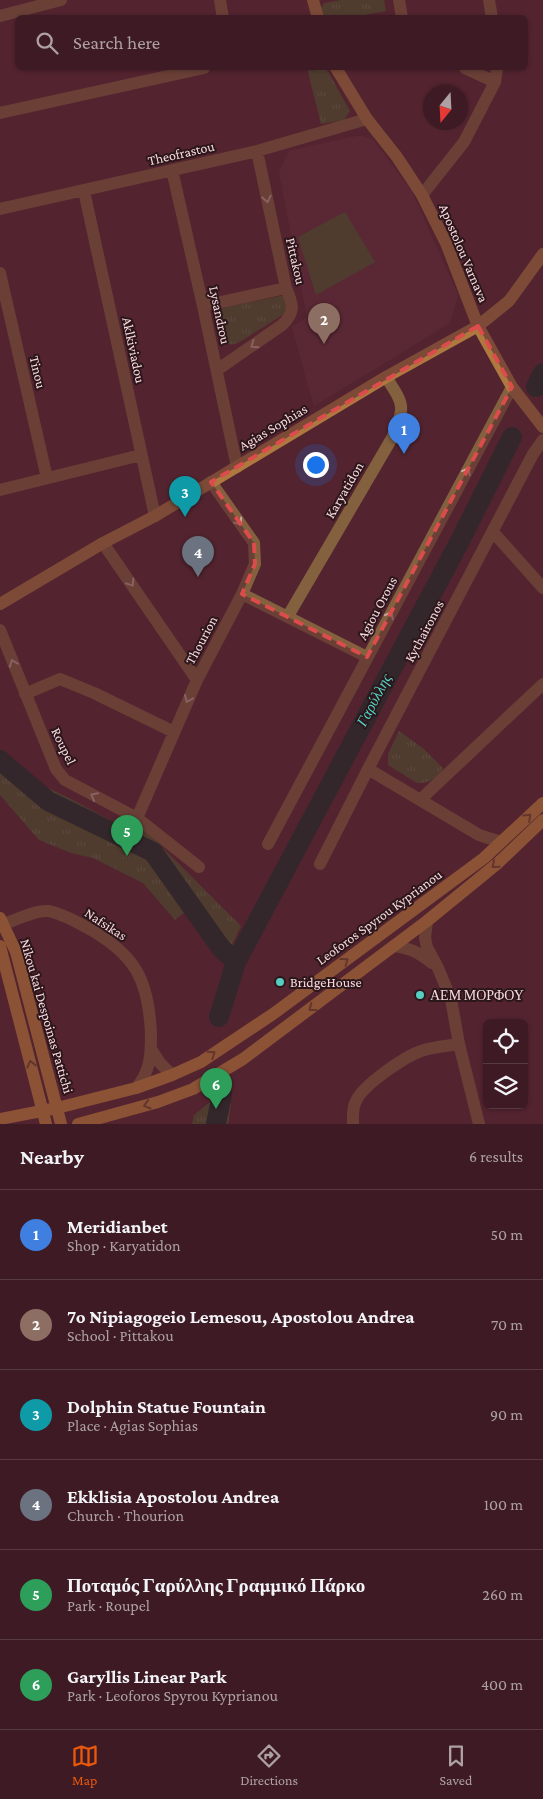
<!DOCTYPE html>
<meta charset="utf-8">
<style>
body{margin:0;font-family:"Crimson Pro",serif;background:#492831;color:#f1f3f6}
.controls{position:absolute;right:15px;bottom:15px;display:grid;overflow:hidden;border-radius:8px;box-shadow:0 1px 4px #0004}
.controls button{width:45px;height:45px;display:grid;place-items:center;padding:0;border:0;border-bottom:1px solid #573941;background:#3e1b24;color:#f1f3f6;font:25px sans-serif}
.compass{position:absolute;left:423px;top:85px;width:45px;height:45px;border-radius:50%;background:#3e1b24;box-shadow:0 1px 4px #0004;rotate:198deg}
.you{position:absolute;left:315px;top:464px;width:18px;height:18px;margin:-12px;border:4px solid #fff;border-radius:50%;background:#1a73e8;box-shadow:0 0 0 8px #1a73e833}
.badge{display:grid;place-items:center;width:32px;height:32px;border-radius:50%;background:#ea580c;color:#fff;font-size:16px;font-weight:700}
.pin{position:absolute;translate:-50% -41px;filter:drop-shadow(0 1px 2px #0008)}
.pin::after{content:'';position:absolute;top:26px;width:18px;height:15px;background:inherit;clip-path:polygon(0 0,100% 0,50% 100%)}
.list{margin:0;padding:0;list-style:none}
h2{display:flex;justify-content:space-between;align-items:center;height:65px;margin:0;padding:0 20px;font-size:21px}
h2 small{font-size:16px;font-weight:400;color:#ada1a6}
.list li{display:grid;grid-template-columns:32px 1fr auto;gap:15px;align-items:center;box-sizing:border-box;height:90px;padding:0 20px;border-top:1px solid #573941}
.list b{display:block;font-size:19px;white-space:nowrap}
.list p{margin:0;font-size:16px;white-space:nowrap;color:#ada1a6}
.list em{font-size:16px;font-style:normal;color:#ada1a6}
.icon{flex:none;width:28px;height:28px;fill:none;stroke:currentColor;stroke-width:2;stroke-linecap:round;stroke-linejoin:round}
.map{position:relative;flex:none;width:543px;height:1124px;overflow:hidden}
.search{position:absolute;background:#3e1b24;box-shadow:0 1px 4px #0004;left:15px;right:15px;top:15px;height:55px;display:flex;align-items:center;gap:12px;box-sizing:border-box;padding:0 18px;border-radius:8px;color:#ada1a6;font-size:19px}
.sheet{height:605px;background:#3e1b24}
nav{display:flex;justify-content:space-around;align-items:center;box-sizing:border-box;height:70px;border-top:1px solid #573941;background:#3e1b24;font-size:14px;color:#ada1a6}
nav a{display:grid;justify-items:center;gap:2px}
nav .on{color:#ea580c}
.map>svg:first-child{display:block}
</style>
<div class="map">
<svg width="543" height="1124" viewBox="0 0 543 1124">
<defs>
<pattern id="park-tufts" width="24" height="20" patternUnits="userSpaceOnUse" patternTransform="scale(1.25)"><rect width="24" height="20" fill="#495a2e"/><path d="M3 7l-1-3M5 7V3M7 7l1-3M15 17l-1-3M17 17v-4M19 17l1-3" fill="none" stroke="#64714c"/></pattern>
</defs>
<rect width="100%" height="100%" fill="#532430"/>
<!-- built -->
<path fill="#632d3b" d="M357,136h6l10,4 38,50 47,105 -8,28 -136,83 -22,-79 13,-8 2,-3 -28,-144 10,-21z"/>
<!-- park -->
<path fill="url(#park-tufts)" d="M341,0h43l2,11 -32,6 -30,1 -4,-9 4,-6z
M307,68h19l24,43 -6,9 -23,4z
M285,295l2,17 -47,30c-14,6 -19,0 -22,-15 0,-3 -2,-8 -1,-12 1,-4 5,-6 9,-8z
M399,731l25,18 19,19c-4,10 -15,16 -26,15l-29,-18v-11z
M0,752l37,31 28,13 51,27 8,-7 23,16 94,94 -16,34 -39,-49 -11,9 -32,-37 -50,-25 -22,-5 -32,-13 -39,-45z
M216,1097l15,7 -3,20h-36l2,-9z"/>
<!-- pitch -->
<path fill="#495a2e" d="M345,212l30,50 -59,33 -18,-58z"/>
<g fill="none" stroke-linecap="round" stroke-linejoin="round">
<!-- river -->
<path stroke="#0e2a28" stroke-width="20" d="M536,387l7,-14
M0,760l48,41 105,51 68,96 15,14 -17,55
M236,962l225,-423 51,-102
M216,1124l6,-30"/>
<!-- street -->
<path stroke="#83613f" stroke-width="12" d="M220,0l3,18
M399,0l3,18
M489,0l3,18
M0,16l61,-16
M465,68l30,14
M0,113l204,-45
M172,170l31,136 34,161
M84,191l71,325
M422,195l42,-53 31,-60 2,-14
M0,209l257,-58 110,-32
M0,273l47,205
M203,306l83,-18
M217,370l65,-45c14,-13 11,-21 4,-37l-29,-137
M0,490l141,-35
M493,532l50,56
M103,543l94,137
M242,594l125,63
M288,616l104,-178c14,-32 12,-33 -6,-61
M0,630l56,139 9,11 72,38 62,49
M25,694l35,-15 34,14 80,39
M368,769l111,66 22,7
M421,799l122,-115
M137,818l60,-138 45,-86 13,-30 -1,-21 -43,-61
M268,844l244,-457
M320,864l48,-95 165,-315 10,-14
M427,921l-2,17 2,9 11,21 13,31 8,45 20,80
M4,924c11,-4 32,-14 44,-13 13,2 27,10 38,16 49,27 63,52 65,108 0,20 -1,38 -15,53
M394,946c18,3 24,6 38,17
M151,1049l9,14 12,12
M353,1124c0,-8 -1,-16 3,-23 7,-16 48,-44 65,-50 12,-4 26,-5 38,-7"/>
<!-- secondary -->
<path stroke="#ae793f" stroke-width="12" d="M313,0l5,18
M336,68l31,51 30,38 25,38 24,48 32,83 34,61 31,40
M0,604l103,-61 52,-27 231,-139 92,-51 31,-25 34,-47"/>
<!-- primary -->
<path stroke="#cf8a3c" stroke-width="12" d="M0,918l16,34 45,172
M0,946l46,178
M0,1119l57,-11 79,-20 36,-13 29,-13 72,-48 211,-156 59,-55
M78,1124l80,-22 35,-13 50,-30 184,-138 71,-58 45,-43"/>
</g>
<!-- one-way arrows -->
<defs><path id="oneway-chevron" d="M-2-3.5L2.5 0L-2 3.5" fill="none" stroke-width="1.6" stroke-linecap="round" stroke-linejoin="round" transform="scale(1.25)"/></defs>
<g stroke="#caaaa0">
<use href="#oneway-chevron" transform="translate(267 199) rotate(78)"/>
<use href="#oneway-chevron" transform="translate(254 345) rotate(145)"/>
<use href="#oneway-chevron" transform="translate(467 471) rotate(-62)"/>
<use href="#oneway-chevron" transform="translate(239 522) rotate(55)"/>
<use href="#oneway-chevron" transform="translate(131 583) rotate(56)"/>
<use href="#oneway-chevron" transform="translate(390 615) rotate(-62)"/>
<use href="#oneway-chevron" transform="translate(13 663) rotate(-111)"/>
<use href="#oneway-chevron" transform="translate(188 699) rotate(113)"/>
<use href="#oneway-chevron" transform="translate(94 796) rotate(-152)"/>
</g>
<g stroke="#754a29">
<use href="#oneway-chevron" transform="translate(528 817) rotate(-43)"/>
<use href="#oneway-chevron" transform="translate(495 865) rotate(139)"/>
<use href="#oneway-chevron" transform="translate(345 961) rotate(-36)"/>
<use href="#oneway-chevron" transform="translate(312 1008) rotate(143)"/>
<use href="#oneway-chevron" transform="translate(212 1054) rotate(-34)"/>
<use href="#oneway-chevron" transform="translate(31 1064) rotate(-104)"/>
<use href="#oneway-chevron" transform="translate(147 1105) rotate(164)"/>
</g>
<!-- marked area -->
<path d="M0 0H543V1124H0ZM478,326l34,61 -145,270 -125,-63 13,-30 -1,-21 -43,-61z" fill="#532430" fill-opacity=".55" fill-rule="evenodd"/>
<path fill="none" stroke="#dd4c4d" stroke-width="4" stroke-dasharray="10 6" stroke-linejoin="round" d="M478,326l34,61 -145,270 -125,-63 13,-30 -1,-21 -43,-61z"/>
<!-- markers -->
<g fill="#57cec2" stroke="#2b161a" stroke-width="2">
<circle cx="280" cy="982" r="5"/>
<circle cx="420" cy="995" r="5"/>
</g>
<g text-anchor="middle" stroke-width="4" stroke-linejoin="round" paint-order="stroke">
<!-- street labels -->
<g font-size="14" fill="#fadae0" stroke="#2b161a">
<text transform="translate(181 153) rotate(-13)" y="5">Theofrastou</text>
<text transform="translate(464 253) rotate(67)" y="5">Apostolou Varnava</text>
<text transform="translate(296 261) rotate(77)" y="5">Pittakou</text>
<text transform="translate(220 315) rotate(78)" y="5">Lysandrou</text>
<text transform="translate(134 350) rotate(78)" y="5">Aklkiviadou</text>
<text transform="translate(38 372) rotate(77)" y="5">Tinou</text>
<text transform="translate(273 427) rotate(-31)" y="5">Agias Sophias</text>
<text transform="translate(344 490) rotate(-60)" y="5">Karyatidon</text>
<text transform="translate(377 608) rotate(-62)" y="5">Agiou Orous</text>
<text transform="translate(424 631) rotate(-62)" y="5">Kythaironos</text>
<text transform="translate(201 640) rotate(-62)" y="5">Thourion</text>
<text transform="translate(64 746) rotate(64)" y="5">Roupel</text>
<text transform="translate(379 917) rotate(-36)" y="5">Leoforos Spyrou Kyprianou</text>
<text transform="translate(106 924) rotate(33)" y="5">Nafsikas</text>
<text transform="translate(47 1016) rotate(74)" y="5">Nikou kai Despoinas Pattichi</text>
</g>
<!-- poi labels -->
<g font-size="14" fill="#fadae0" stroke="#2b161a" text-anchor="start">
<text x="290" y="987">BridgeHouse</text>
<text x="430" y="1000">ΑΕΜ ΜΟΡΦΟΥ</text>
</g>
<!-- water labels -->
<g font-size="15" font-style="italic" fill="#52d8cb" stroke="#2b161a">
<text transform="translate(374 700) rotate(-62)" y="5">Γαρύλλης</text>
</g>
</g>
</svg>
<div class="controls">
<button><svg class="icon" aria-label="locate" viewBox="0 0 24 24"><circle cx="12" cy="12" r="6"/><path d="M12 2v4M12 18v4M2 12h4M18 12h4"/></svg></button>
<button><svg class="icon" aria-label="layers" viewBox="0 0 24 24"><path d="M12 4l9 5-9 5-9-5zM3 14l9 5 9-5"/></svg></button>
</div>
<svg class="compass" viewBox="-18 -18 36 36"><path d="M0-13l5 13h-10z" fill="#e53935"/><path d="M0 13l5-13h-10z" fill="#ada1a6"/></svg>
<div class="you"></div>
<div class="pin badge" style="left:404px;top:454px;background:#3f7fe0">1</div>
<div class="pin badge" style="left:324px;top:344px;background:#8d6e63">2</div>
<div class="pin badge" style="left:185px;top:517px;background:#0f9aa8">3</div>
<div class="pin badge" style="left:198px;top:577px;background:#6b7280">4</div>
<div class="pin badge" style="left:127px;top:856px;background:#2e9e5b">5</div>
<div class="pin badge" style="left:216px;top:1109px;background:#2e9e5b">6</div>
<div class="search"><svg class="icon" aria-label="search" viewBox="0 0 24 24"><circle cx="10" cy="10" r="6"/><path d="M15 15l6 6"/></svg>Search here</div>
</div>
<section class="sheet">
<h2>Nearby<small>6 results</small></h2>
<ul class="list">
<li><span class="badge" style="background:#3f7fe0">1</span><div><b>Meridianbet</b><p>Shop · Karyatidon</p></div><em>50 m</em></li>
<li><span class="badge" style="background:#8d6e63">2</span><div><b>7o Nipiagogeio Lemesou, Apostolou Andrea</b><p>School · Pittakou</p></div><em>70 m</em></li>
<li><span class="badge" style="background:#0f9aa8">3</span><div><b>Dolphin Statue Fountain</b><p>Place · Agias Sophias</p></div><em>90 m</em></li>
<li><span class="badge" style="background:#6b7280">4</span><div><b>Ekklisia Apostolou Andrea</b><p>Church · Thourion</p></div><em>100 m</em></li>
<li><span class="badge" style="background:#2e9e5b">5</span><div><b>Ποταμός Γαρύλλης Γραμμικό Πάρκο</b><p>Park · Roupel</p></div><em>260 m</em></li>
<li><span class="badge" style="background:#2e9e5b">6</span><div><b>Garyllis Linear Park</b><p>Park · Leoforos Spyrou Kyprianou</p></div><em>400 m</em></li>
</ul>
</section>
<nav>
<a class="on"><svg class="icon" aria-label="map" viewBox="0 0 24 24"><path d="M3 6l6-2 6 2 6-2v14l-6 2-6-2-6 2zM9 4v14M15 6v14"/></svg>Map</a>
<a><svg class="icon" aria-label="directions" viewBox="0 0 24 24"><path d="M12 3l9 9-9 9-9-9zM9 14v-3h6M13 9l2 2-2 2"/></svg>Directions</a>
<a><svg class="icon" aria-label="saved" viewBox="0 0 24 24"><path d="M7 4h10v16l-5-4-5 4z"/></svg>Saved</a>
</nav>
